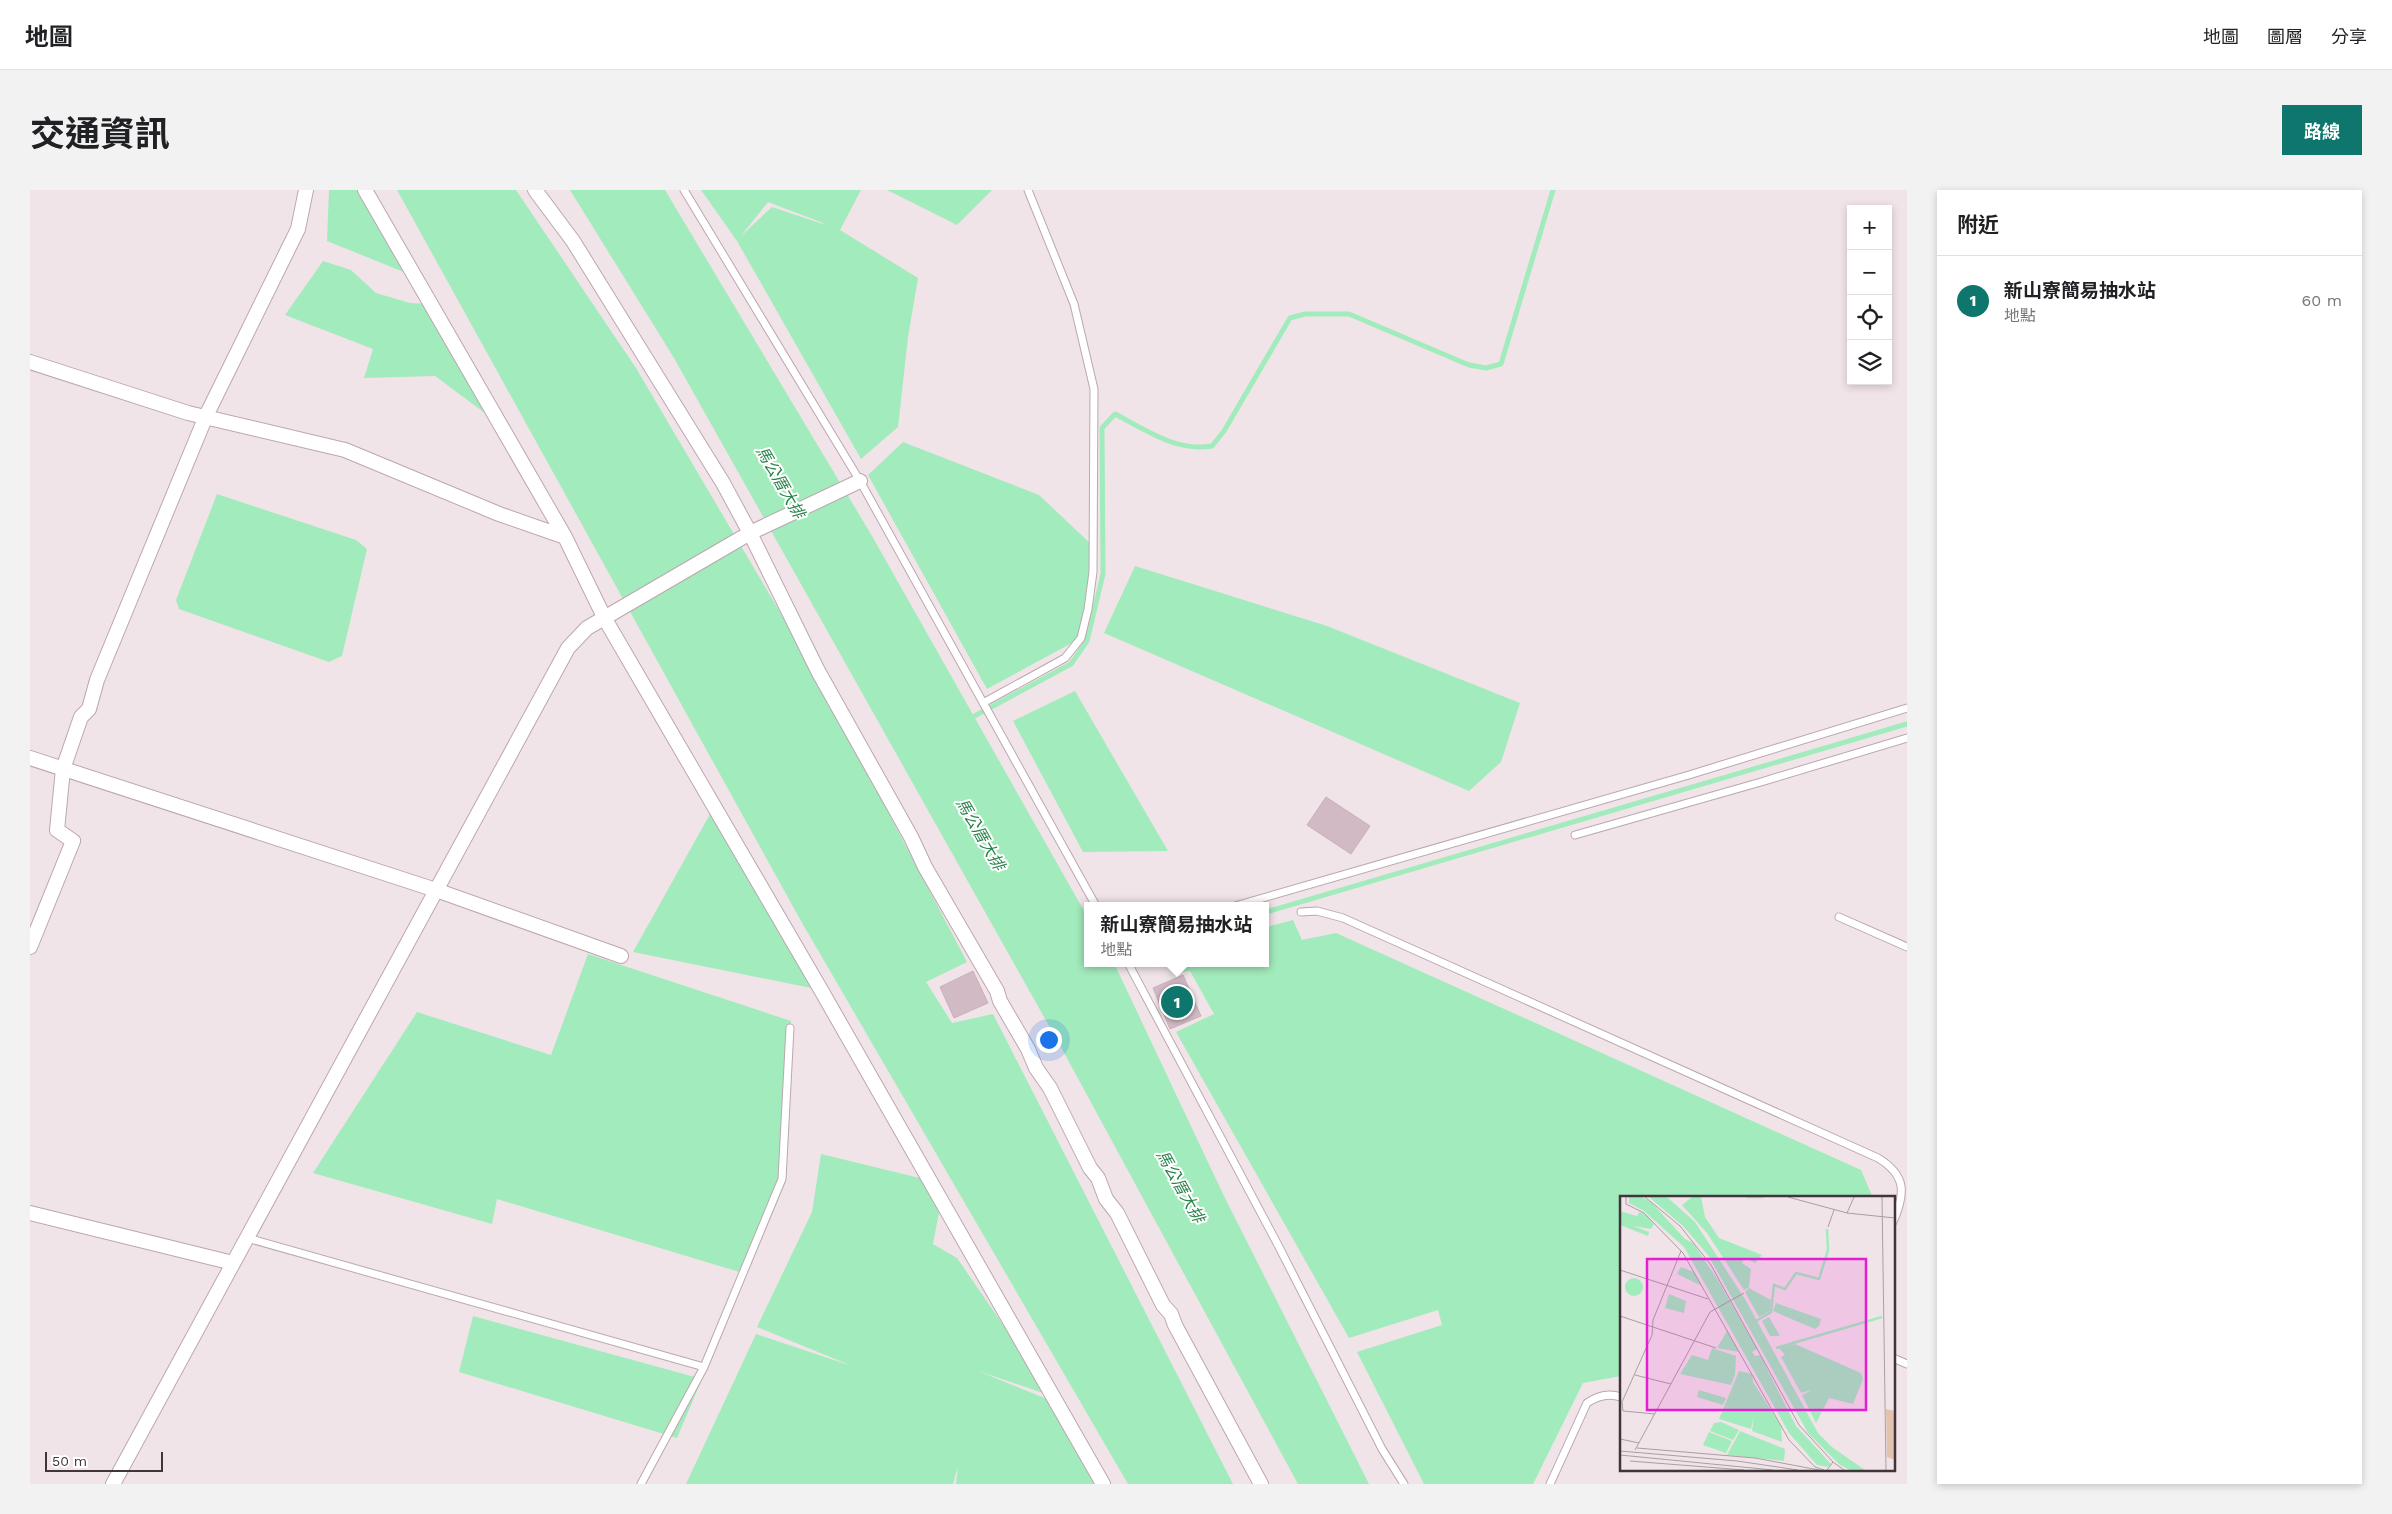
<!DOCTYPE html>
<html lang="zh-TW">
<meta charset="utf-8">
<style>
body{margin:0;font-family:"Work Sans","Noto Sans TC",sans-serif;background:#f2f2f2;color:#202124}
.controls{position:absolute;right:15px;top:15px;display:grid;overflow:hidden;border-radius:0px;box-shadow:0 2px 8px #0003}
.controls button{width:45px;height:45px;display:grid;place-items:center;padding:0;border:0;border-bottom:1px solid #e0e0e0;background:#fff;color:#202124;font:25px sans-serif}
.scale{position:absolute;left:15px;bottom:12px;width:118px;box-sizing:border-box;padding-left:5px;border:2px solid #42343b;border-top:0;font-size:14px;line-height:18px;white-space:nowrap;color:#42343b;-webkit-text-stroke:4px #fff;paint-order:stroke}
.you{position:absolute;left:1018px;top:849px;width:18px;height:18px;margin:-12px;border:4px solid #fff;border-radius:50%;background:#1a73e8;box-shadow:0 0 0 8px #1a73e833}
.badge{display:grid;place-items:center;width:32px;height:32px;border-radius:50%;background:#0f766e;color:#fff;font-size:16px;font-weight:700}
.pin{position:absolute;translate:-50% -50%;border:2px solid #fff;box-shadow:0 1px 5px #0006}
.popup{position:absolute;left:1054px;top:712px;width:185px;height:65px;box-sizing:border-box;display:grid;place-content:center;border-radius:0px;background:#fff;filter:drop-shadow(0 1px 4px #0005);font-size:16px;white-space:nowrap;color:#757577}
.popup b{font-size:19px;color:#202124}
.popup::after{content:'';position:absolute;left:50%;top:100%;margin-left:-10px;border:10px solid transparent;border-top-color:#fff}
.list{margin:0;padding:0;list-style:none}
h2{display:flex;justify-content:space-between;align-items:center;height:65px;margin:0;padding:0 20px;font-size:21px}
h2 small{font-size:16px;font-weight:400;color:#757577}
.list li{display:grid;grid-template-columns:32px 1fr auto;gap:15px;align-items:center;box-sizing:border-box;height:90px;padding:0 20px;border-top:1px solid #e0e0e0}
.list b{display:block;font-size:19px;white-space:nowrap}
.list p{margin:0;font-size:16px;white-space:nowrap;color:#757577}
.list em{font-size:16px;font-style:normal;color:#757577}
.icon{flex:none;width:28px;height:28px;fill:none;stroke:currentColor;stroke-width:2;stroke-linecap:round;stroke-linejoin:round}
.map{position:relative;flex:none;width:1877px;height:1294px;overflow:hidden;border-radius:0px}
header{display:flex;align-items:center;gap:30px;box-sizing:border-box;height:70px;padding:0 25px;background:#fff;border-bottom:1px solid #e0e0e0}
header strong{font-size:24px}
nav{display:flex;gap:28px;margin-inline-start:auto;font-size:18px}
.intro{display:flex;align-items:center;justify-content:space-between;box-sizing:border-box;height:120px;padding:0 30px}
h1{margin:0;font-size:35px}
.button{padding:12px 22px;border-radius:0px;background:#0f766e;color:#fff;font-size:18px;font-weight:700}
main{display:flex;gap:30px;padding:0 30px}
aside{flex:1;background:#fff;border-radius:0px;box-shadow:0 2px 8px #0003}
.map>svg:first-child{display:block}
</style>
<header>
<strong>地圖</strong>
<nav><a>地圖</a><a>圖層</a><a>分享</a></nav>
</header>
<div class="intro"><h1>交通資訊</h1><a class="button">路線</a></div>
<main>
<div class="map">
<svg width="1877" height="1294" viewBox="0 0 1877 1294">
<rect width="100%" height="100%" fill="#f1e4e8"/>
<!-- water -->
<path fill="#a2ebbc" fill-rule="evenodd" d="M299,0h34l58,89 -94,-38z
M367,0h119l120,178 171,290 160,304 -41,20 26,41 41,-9 240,470h-105l-327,-563z
M540,0h95l207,346 216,382v45h26l110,233 145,288h-71l-236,-435 -388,-691z
M671,0h160l-21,40 78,48 -10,59 -10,90 -37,32 -124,-218zM738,12l55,21v1l-51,-17 -31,29z
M857,0h105l-35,35z
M293,71l28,9 25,23 34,10 21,1 70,121 -66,-49 -71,2 9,-29 -88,-34z
M873,252l136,53 54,51 -12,92 -94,51 -119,-214z
M187,304l139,46 11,9 -25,107 -13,6 -150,-53 -3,-9z
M1105,376l192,60 193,77 -19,59 -32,29 -365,-158z
M1045,501l93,160 -85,1 -70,-131z
M684,617l107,183 -188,-38z
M1263,730l9,20 34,-7 525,237 12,28h-252v178l-38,7 -50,101h-109l-67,-132 85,-27 -4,-15 -89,28 -173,-306 38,-18 -24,-43 -13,1 -10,-9h99v-36z
M558,764l203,67 -5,160 -40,93 -249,-75 -5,25 -179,-51 104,-161 134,43z
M791,964l107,26 13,22 -8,42 24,14 95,138 -74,-25 74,30 46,83h-142l2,-18 -5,18h-267l70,-150 96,32 -95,-39 55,-115z
M443,1126l229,63 -25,59 -218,-66z"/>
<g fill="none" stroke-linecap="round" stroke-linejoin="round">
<!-- stream -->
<path stroke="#a2ebbc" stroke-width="5" d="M939,529l102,-55 16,-23 16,-67 -1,-146 13,-14c31,16 61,38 97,32l12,-15 66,-113 15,-4h44l120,51 17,3 15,-4 52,-174
M1236,722l641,-188"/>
</g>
<!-- building -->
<path fill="#d2bac5" stroke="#ccaebb" d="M1296,607l44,29 -19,28 -44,-29z
M943,781l15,32 -34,15 -14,-31z
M1153,785l18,41 -31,13 -17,-41z"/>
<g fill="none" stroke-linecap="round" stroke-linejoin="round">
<defs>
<path id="lane" d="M654,0l176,291 236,425
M953,513l82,-45 16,-20 7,-29 5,-37 1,-183 -20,-85 -46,-114
M1545,645l186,-53 146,-44
M1205,716l454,-131 218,-67
M1271,722l16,-1 26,7 535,240c28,17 28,35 15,64
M1809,727l68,30
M1098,773l150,282 104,204 22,35
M217,1048l457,129
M1863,1168l14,6
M611,1294l63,-117 78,-188 8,-151
M1520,1294l37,-81c10,-7 22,-10 34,-6"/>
<path id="street" d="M335,0l200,347 40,82 216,371 282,494
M505,0l38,51 150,242 27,50 68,138 93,166 14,30 72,124 3,10 28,48 8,19 14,20 40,80 8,10 8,21 11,14 46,92 8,9 4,11 86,159
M0,172l158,51 157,37 154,64 66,23
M0,568l406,132 185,66
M0,757l43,-106 -16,-11 6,-61 18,-52 8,-8 8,-29 109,-264 92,-187 8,-39
M0,1023l203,50
M83,1294l455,-836 19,-20 163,-95 110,-52"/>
</defs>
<!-- lane casing -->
<use href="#lane" stroke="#bca7af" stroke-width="9"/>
<!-- street casing -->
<use href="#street" stroke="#bca7af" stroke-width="16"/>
<!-- lane -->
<use href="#lane" stroke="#fff" stroke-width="7"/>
<!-- street -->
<use href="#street" stroke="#fff" stroke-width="14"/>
</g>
<g text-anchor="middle" stroke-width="4" stroke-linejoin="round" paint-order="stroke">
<!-- water labels -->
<g font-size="16" font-style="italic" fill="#2b824c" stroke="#fff">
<text transform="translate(751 292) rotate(60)" y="6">馬公厝大排</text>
<text transform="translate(951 644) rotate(60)" y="6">馬公厝大排</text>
<text transform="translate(1151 996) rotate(61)" y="6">馬公厝大排</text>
</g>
</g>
<!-- overview -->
<g transform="translate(1590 1006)">
<rect width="275" height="275" fill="#f1e4e8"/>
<path d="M266,213l9,2v49l-8,-3z" fill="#e3c3ae"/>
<path d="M9,1h13l10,6 33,36 8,4 25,37 39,69 -5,3 3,4 5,-1 36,71 35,38 -3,3 -11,-2 -28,-32 -105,-186 -40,-36 -15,-8zM29,1h18l28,25 50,77 73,134 14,14 33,23h-15l-10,-5 -32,-32 -100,-178 -25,-29zM72,1h9l4,20 14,21 43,17 -7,8 -10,-5 -3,5 9,6 -2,18 -5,3 -37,-57 -25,-28zM0,15l17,5 2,-4 6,2 9,10 -3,5 -18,-3 16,6 -1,4 -28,-11zM61,71l13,5 8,14 -25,-12zM5 91a9 9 0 1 1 18 0a9 9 0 1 1-18 0ZM129,92l22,12 -1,11 -11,6 -14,-25zM49,98l17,7 -2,12 -19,-5zM156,107l45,16 -2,7 -4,3 -42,-18zM149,121l11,19h-10l-8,-15zM107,135l12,21 -22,-4zM175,148l66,29 2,6 -10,25 -24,-6 -13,25 -14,-28 10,-5 -11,3 -20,-36 4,-2 -6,-7zM92,152l24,8 -1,19 -4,10 -51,-11 12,-19 16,5zM119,175l13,3 1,8 28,44 1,16 -30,-11 2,-15 -3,13 -32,-10zM79,194l27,8 -3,7 -26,-8zM101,226l18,8 -6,10 -23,-9 4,-8zM120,235l45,18 -1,12 -57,-6zM89,236l23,9 -6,12 -23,-8z" fill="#a2ebbc"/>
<path fill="none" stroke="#a2ebbc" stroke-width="2.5" d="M127,1h17M136,125l15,-9 3,-27 11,4 11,-16 23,6 9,-29 -1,-21M156,152l106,-31"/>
<path fill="none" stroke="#ab9ea3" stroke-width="1" d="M6,1v7l18,9 39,40 106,187 26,27 9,3M25,1l35,29 31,39 88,160 34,37M168,1l59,16 48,5M262,1l4,273M227,17l7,-16M208,31l6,-17M0,74l88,29M0,120l96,32M15,179l36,9M35,218l-32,-3 -1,-9 30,-67 1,-15 28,-69M0,243l19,4M17,252l118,10 64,12M15,254l75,-138 34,-19M0,255l117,10 61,9M0,259l153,15M10,265l114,9M207,274l6,-8 11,8"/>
<path fill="#e41fd2" fill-opacity="0.15" stroke="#e41fd2" stroke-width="2.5" d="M27,63h219v151h-219z"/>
<rect width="275" height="275" fill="none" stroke="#42343b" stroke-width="2.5"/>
</g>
</svg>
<div class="controls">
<button>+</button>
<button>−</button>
<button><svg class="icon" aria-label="locate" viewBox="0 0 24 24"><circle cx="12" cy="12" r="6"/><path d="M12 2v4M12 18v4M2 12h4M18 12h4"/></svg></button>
<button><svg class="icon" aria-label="layers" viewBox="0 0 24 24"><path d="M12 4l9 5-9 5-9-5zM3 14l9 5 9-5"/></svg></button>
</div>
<div class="scale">50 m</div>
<div class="you"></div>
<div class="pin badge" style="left:1147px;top:812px">1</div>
<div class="popup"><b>新山寮簡易抽水站</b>地點</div>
</div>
<aside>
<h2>附近<small></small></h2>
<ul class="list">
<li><span class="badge">1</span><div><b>新山寮簡易抽水站</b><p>地點</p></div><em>60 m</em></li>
</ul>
</aside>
</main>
